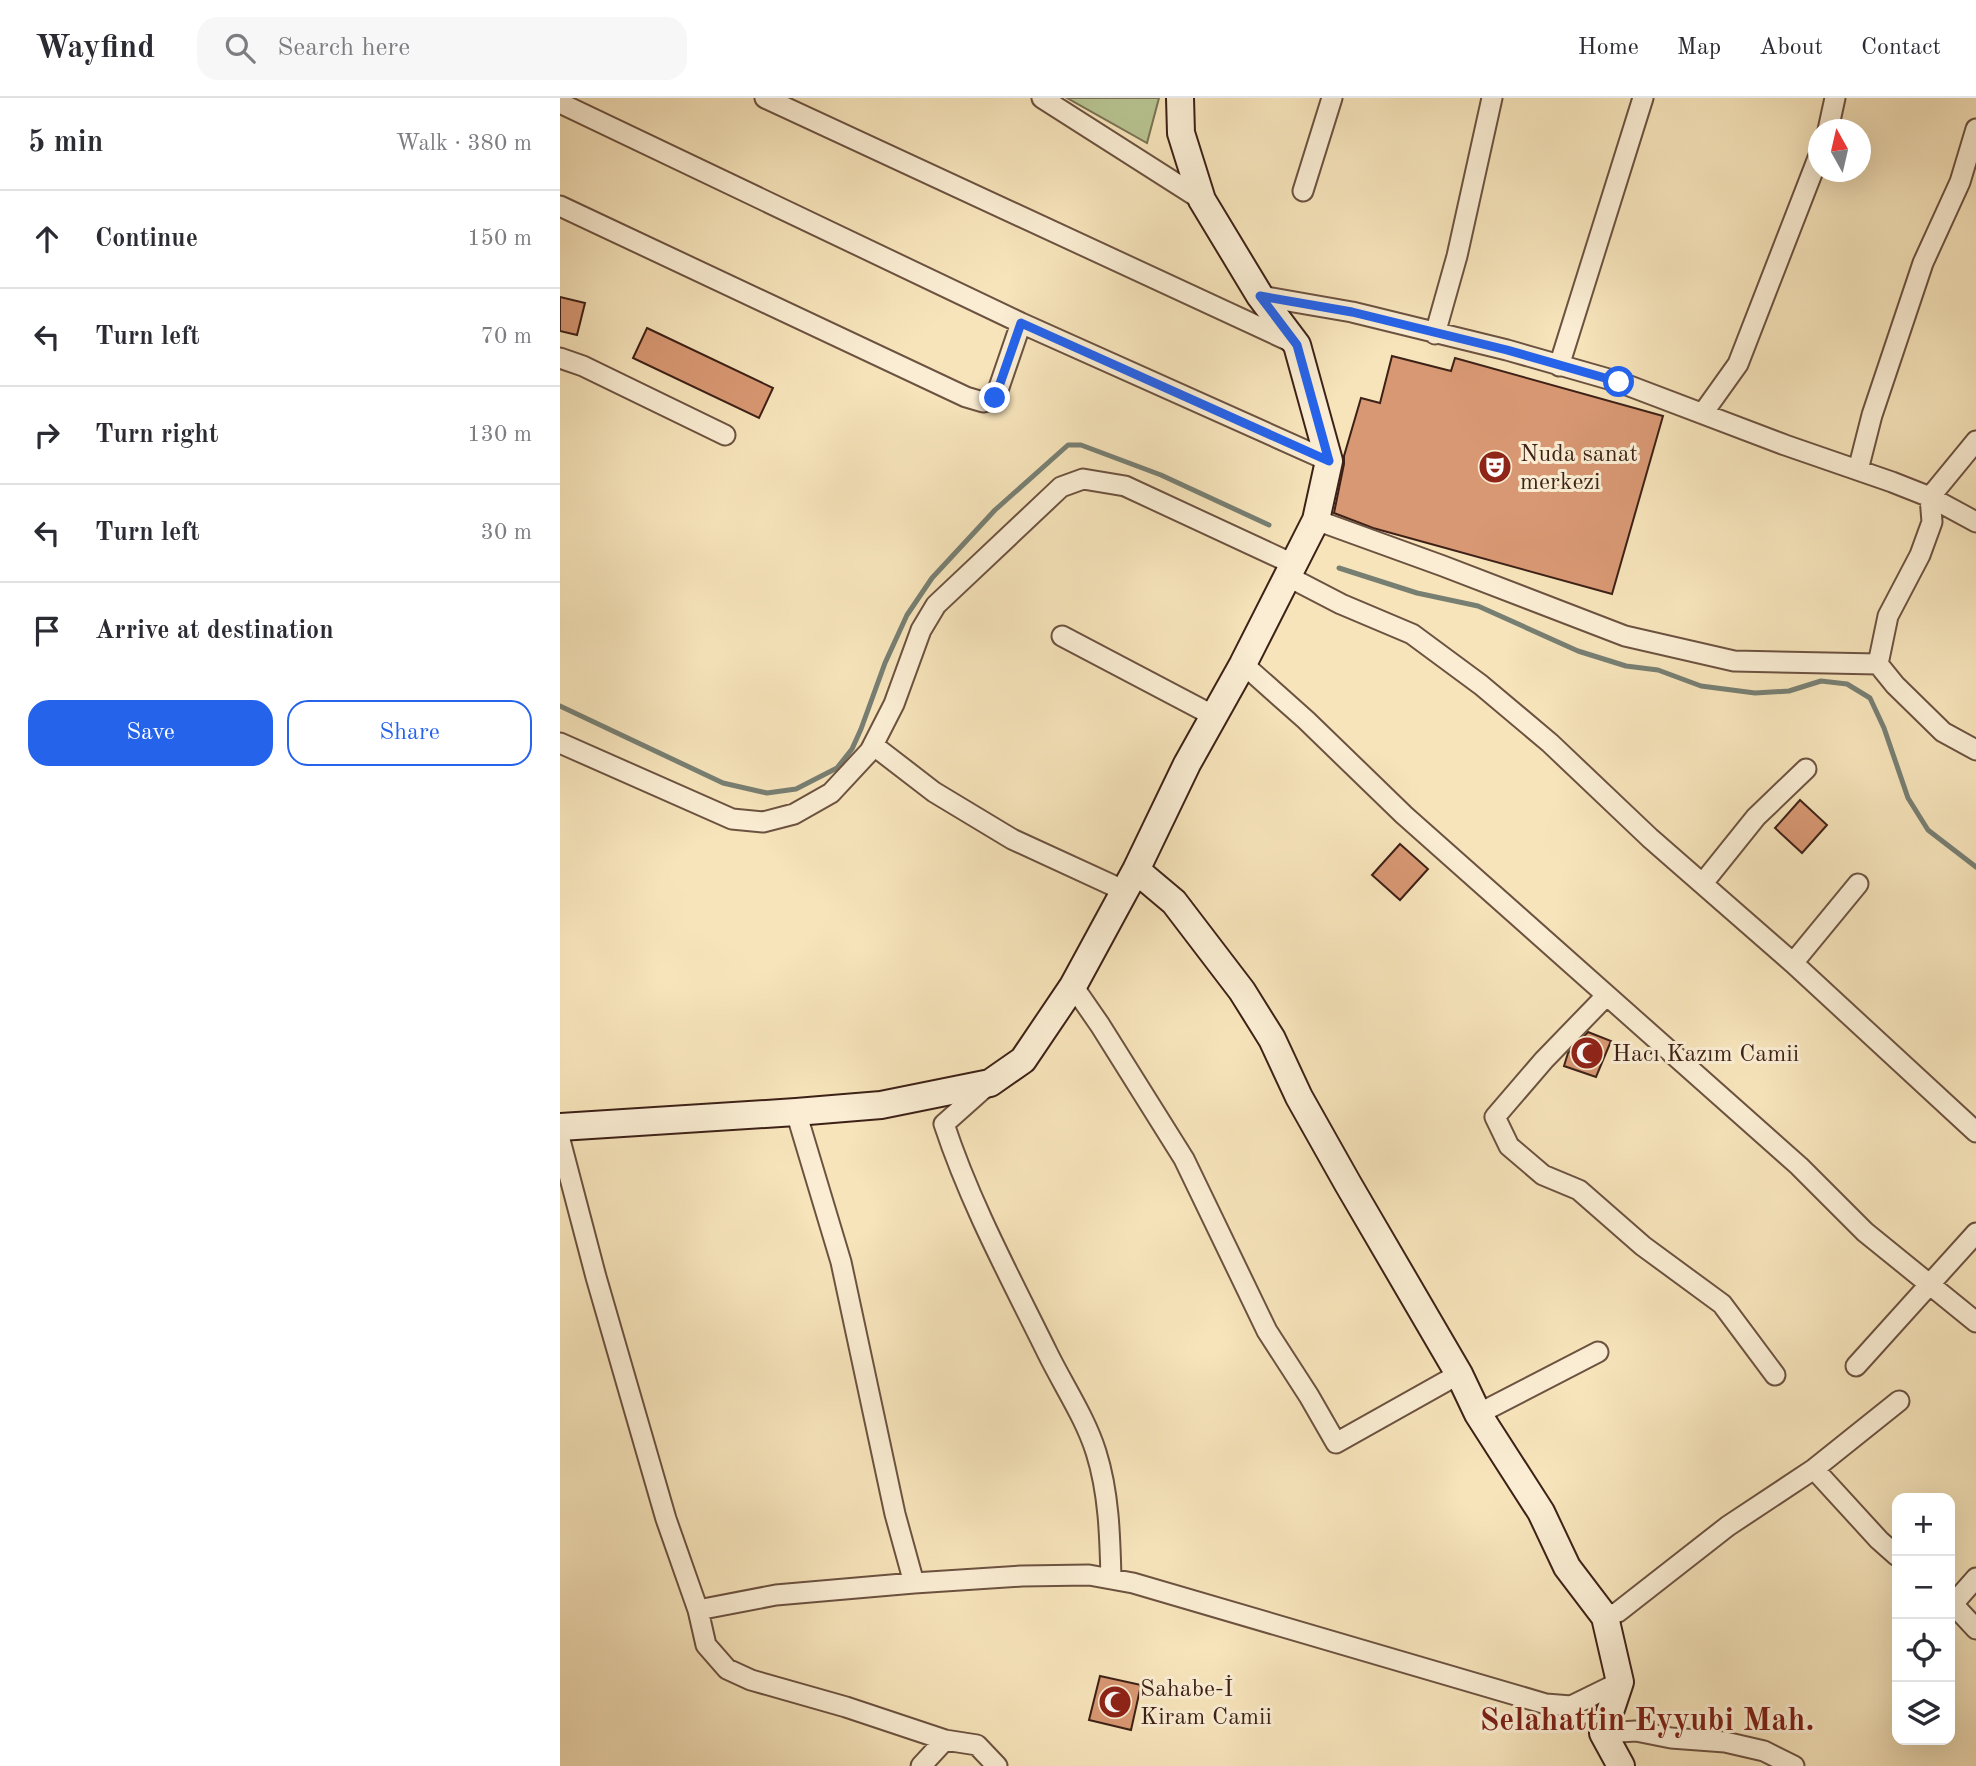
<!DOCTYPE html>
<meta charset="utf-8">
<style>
body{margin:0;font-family:"Old Standard TT",serif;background:#f7f7f7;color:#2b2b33}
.controls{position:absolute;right:21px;bottom:21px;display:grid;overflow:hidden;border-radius:14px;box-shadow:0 7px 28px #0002}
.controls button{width:63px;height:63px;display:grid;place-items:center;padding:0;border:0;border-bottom:2px solid #e1e1e2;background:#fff;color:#2b2b33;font:35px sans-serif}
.compass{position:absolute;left:1248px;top:21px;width:63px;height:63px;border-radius:50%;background:#fff;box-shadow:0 7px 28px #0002;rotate:352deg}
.stop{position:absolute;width:21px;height:21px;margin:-16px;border:5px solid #2563eb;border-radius:50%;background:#fff}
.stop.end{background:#2563eb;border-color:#fff;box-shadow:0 2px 7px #0008}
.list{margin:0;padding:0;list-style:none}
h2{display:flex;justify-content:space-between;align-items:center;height:91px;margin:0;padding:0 28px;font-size:30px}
h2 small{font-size:23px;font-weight:400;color:#7c7c81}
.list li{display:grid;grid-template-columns:46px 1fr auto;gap:21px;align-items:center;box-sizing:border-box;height:98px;padding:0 28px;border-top:2px solid #e1e1e2}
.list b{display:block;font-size:26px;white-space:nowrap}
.list em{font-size:23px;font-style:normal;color:#7c7c81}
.actions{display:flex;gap:14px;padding:21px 28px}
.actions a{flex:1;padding:16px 0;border:2px solid #2563eb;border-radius:21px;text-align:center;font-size:24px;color:#2563eb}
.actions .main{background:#2563eb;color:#fff}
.icon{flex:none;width:38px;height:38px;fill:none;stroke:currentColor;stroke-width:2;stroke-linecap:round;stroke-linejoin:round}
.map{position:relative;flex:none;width:1416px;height:1668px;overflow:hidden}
header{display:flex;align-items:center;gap:42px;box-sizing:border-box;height:98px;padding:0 35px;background:#fff;border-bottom:2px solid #e1e1e2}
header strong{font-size:33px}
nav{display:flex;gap:38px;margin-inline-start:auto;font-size:24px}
.search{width:490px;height:63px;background:#f7f7f7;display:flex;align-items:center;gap:18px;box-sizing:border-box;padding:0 24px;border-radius:21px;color:#7c7c81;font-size:26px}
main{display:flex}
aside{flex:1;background:#fff}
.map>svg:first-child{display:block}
</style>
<header>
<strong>Wayfind</strong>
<div class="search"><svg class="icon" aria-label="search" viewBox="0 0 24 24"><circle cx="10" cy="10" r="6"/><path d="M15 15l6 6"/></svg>Search here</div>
<nav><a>Home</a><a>Map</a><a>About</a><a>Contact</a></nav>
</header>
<main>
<aside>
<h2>5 min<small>Walk · 380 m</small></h2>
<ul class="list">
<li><svg class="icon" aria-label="ahead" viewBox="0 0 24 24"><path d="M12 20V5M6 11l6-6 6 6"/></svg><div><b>Continue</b></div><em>150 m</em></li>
<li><svg class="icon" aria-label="left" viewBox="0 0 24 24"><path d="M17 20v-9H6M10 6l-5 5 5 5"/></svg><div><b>Turn left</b></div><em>70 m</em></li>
<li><svg class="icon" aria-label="right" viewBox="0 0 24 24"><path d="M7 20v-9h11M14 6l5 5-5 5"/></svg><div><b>Turn right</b></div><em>130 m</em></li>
<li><svg class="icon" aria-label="left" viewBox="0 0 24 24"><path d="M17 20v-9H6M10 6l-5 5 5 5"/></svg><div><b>Turn left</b></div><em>30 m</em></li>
<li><svg class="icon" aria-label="arrive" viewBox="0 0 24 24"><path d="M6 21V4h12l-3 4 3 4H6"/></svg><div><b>Arrive at destination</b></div></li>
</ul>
<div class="actions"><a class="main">Save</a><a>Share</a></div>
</aside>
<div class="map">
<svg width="1416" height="1668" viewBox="0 0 1416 1668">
<rect width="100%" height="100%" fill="#f7e4bb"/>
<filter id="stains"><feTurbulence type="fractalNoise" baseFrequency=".00286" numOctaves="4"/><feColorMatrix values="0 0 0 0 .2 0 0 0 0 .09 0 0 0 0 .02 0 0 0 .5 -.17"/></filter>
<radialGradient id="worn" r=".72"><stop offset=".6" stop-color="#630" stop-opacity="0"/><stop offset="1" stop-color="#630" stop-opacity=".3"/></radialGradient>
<!-- green -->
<path fill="#b8c593" stroke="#7a7355" stroke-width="2" d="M507,0h92l-12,45z"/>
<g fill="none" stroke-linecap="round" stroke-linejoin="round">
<!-- stream -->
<path stroke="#777f73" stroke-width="5" d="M779,470l78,25 61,13 100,45 48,15 32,4 43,16 54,7 34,-2 32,-10 26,3 23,14 14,30 24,70 20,32 48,37
M0,608l163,77 44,10 29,-4 41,-21 15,-19 9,-20 24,-66 22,-48 25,-37 63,-68 73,-65h13l80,30 108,50"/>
</g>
<!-- building -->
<path fill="#d89873" stroke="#3d2117" stroke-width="2" d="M0,199l25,6 -8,32 -17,-4z
M87,230l126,60 -14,30 -126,-60z
M832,258l59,15 4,-13 208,58 -51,178 -239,-66 -39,-15 10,-49v-8l17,-58 19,5z
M1240,702l27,25 -25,28 -27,-25z
M840,746l28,25 -28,31 -28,-25z
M1028,934l23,9 -15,36 -32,-11 4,-13z
M540,1578l41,9 -10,45 -42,-10z"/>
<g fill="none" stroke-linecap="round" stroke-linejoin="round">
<defs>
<path id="street" d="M205,0l531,246
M482,0l160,102
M0,5l461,220 308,138
M1268,32l7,-32
M743,93l29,-93
M0,108l406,191 17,5 12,-3 26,-76
M700,198l92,16 155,38 112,32 166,63 107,37 38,15 46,25
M875,236l22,-78 35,-158
M0,260l23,8 142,69
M999,268l84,-268
M1143,315l35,-49 80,-206
M1298,372l14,-55 51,-152 37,-81 16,-53
M756,422l127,46 182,70 109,25 144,3 17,21 48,47 33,18
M727,478l54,28 71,30 69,51 69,58 100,95 143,125 183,169
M502,538l152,80
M683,566l63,56 98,95 395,351 66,66 111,90
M1318,566l10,-48 32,-61 12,-33 -2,-25 46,-56
M0,645l172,76 31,3 31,-8 37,-21 39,-42 24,-47 27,-74 15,-25 125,-118 22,-8 42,7 168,78
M313,647l61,47 78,47 113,52
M1143,785l53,-66 50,-48
M1233,865l65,-79
M513,888l27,39 84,134 83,172 42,65 27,47 123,-69
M1046,898l-62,64 -49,57 14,29 34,29 36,15 64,56 79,58 53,71
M430,985l-46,41c26,79 66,153 103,228 16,33 38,65 49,100 13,41 14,85 15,127
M236,1014l45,150 54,252 19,69
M0,1042l36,137 70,242 32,91 8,35 21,24 24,11 95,27 99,33 32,5 20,21
M1296,1268l120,-133
M918,1316l120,-62
M1254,1371l65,71 18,16
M1390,1503l26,28
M1393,1506l23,-26
M138,1512l78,-15 138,-12 108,-7 67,-1 44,8 413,121 25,2 49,-24
M1045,1519l13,-5 110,-86 86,-57 85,-68
M1043,1635l33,-2 35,7 54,4 39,9 30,15
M361,1668l24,-26"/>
<path id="secondary" d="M576,772l38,32 68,89 30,48 27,58 49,87 111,190 19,40 63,98 26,55 38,50 15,65 -17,51 18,33
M0,1029l236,-15 85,-7 109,-22 33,-23 50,-74 63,-116 51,-106 56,-100 73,-144 13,-59 -32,-116 -37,-49 -58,-96 -21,-67 -1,-35"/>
</defs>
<!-- street casing -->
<use href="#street" stroke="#6c5240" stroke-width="23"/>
<!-- secondary casing -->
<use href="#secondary" stroke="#3d2117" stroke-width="30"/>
<!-- street -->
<use href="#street" stroke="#faedd3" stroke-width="19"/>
<!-- secondary -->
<use href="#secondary" stroke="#faedd3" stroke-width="26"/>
</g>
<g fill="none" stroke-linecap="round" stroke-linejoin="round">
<!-- route -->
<path stroke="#2563eb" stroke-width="9" d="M435,300l26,-75 308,138 -32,-116 -37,-49 92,16 155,38 112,32"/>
</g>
<!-- icons -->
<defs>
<symbol id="theatre-disc" viewBox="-11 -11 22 22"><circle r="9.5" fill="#8f2418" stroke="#faedd3"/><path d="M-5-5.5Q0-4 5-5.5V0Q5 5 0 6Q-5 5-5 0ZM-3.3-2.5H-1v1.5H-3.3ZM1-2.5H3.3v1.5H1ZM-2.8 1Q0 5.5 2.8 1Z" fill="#fff"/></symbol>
<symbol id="mosque-disc" viewBox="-11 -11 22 22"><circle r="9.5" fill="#8f2418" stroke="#faedd3"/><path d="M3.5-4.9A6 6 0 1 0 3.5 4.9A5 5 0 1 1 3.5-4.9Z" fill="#fff"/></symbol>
</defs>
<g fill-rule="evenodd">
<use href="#theatre-disc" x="916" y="350" width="38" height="38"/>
<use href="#mosque-disc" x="1008" y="936" width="38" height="38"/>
<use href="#mosque-disc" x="536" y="1585" width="38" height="38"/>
</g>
<g text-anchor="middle" stroke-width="6" stroke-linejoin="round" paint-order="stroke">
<!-- poi labels -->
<g font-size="24" fill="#3d2117" stroke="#faedd3" text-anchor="start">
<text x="960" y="363">Nuda sanat<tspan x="960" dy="28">merkezi</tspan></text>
<text x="1052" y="963">Hacı Kazım Camii</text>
<text x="580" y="1598">Sahabe-İ<tspan x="580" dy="28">Kiram Camii</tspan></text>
</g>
<!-- district labels -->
<g font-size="32" font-weight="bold" fill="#7a1f14" stroke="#faedd3">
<text x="1087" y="1632">Selahattin Eyyubi Mah.</text>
</g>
</g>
<rect width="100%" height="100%" filter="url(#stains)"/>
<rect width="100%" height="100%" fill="url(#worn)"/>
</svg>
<div class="controls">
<button>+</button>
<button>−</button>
<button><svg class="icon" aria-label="locate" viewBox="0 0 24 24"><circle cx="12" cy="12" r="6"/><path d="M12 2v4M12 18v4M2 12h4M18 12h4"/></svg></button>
<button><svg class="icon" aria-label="layers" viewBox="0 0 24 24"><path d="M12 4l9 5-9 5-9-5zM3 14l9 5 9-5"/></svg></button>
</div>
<svg class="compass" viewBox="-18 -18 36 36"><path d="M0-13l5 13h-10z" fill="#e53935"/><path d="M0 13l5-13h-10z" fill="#7c7c81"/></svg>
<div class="stop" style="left:1059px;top:284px"></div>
<div class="stop end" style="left:435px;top:300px"></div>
</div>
</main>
